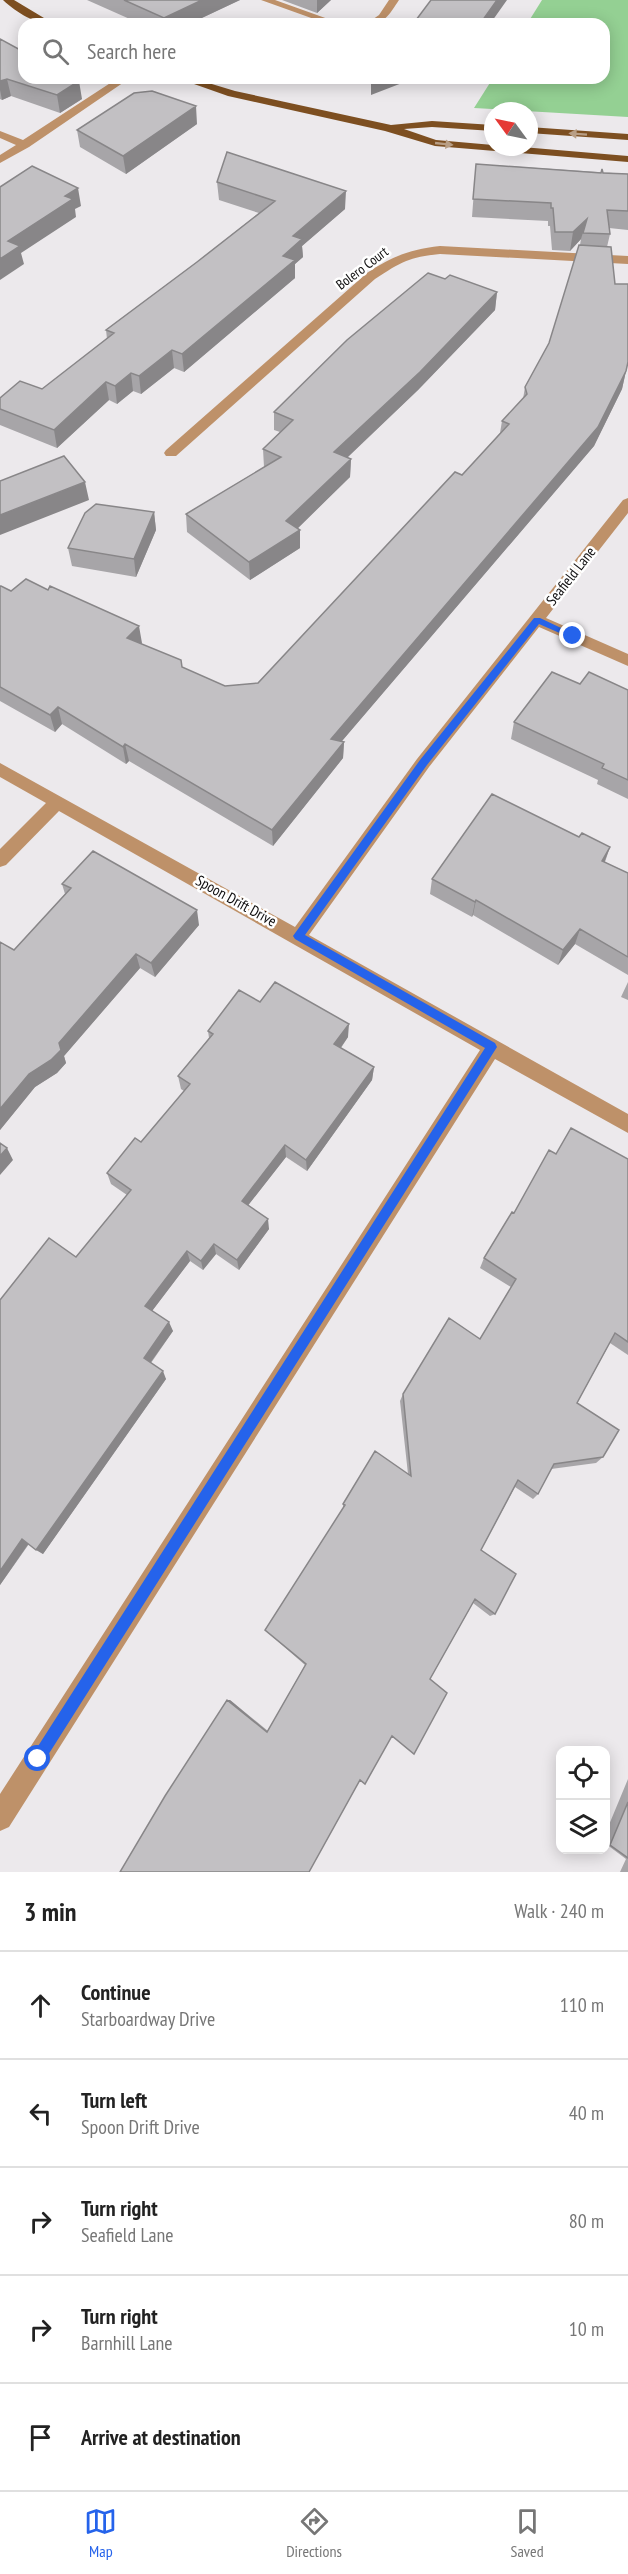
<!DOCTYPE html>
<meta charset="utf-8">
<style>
body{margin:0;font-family:"PT Sans Narrow",sans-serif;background:#f6f6f6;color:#222}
.controls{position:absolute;right:18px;bottom:18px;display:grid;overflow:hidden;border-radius:12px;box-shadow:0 3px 15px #0003}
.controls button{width:54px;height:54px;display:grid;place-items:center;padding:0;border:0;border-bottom:2px solid #e0e0e0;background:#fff;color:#222;font:30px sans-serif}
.compass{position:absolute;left:484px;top:102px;width:54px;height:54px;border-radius:50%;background:#fff;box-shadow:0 3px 15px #0003;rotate:303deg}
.stop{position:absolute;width:18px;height:18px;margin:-14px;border:4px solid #2563eb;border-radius:50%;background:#fff}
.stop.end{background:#2563eb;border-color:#fff;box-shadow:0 2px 6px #0008}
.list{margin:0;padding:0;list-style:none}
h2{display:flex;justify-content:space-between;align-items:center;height:78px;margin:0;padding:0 24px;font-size:26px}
h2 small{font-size:20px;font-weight:400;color:#767676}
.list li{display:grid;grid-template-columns:39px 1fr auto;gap:18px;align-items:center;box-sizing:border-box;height:108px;padding:0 24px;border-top:2px solid #e0e0e0}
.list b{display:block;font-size:22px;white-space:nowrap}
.list p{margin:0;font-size:20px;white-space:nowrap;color:#767676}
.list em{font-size:20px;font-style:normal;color:#767676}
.icon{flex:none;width:33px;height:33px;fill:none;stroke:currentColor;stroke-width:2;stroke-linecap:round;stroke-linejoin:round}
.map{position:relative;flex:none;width:628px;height:1872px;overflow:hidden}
.search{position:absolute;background:#fff;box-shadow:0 3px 15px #0003;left:18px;right:18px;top:18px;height:66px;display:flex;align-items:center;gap:15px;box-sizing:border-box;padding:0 21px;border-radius:18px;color:#767676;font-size:22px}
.sheet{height:618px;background:#fff}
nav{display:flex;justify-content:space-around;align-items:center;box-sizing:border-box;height:84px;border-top:2px solid #e0e0e0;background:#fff;font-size:16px;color:#767676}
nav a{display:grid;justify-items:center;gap:3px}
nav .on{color:#2563eb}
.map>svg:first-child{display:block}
</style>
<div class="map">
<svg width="628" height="1872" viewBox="0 0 628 1872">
<rect width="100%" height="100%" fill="#ece9ec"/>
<!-- green -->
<path fill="#94d093" d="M542,0h86v117l-154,-9 19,-30h111v-54h-77z"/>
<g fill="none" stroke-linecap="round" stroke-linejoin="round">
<!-- minor -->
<path fill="#be9169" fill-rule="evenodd" d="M261,0h14l67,24h-14z
M389,0h10c-10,15 -14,24 -33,24l13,-9z
M118,78h12l-101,69 -29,16v-8l16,-10 -16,-7v-7l23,9z
M440,246l188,10v8l-188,-10c-31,3 -39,8 -65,25l-199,177h-10l-2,-3 2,-3 201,-177c26,-17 41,-23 73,-27z
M628,498v15l-82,105 82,36v12l-89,-39 -110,140 -120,168 319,179v19l-133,-74 -486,768 -9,4v-37l480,-744 -421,-239 -53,54 -6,2v-18l46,-46 -46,-26v-14l295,164 122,-168 206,-259z"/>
<!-- major -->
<path fill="#7d4f21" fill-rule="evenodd" d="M3,0h11l40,24c-19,0 -37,-11 -51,-24z
M177,78h15l43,13 156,34 41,-4 61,4v6l-61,-4 -28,2 32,11 57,5v2h29l106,9v6l-193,-16 -50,-15 -157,-35z
M529,127l99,7v6l-99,-7z"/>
</g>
<!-- wall -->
<path fill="#a7a5a8" d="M87,0h153l-51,24h-48z
M282,0h49l-14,13z
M0,39l82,60 -22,14 -49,-17 -9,4 -2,-1z
M197,124l-71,50 -46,-27 -3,-17z
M476,164l152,10v56l-19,-2 1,6 -3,13 8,37 13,78 -6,27 -28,57 -252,295 2,1 -1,16 -70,88 -144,-85 -3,3 -64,-40 -7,8 -55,-31v-115l142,57 -1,1 41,23 43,19 33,-3 204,-208 38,-42 2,-12 21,-22 2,-12 24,-44 31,-98 1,-6 -11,12 -18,-1 -2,-24h-2v-5l-76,-4z
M217,182l128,27 -43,37 1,11 -8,7v14l-111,94 -10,-4 -33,26 -8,-3 -16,13 -8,-4 -52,48 -57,-23v-27l42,-9 65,-50 -1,-9 91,-68 62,-49 -40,-13z
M445,279l52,13 -2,18 -77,80 -71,68 4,1 -1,18 -53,51 3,2v18l-50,32 -63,-48 -1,-18 78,-47 -1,-18 17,-17 -6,-2v-18z
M154,512l2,18 -20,47 -64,-11 -4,-18z
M580,684l48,6v109l-31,-15 1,-4 -87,-41 3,-17z
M579,837l31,10 -5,15 23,11v102l-53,-31 -17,21 -85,-50 -1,2 -42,-23 2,-15z
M62,884l137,41 -44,52 -15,-9 -76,88 2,7 -9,10 -22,14 -35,43v-188l14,8 51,-56z
M628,982v18l-7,-3z
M260,1002l88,35 -7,11 33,19 -2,13 -65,91 -21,-14 -38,48 21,24 -30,41 -23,-16 -13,16 -13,-9 -38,50 21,20 -22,32 15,16 -123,175 -14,-10 -29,41v-285l76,-43 51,-62 -16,-11 -4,-11 34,-31 43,-51 -3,-2 -3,-13 31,-38 -1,-7z
M556,1154l72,5v196l-18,-12 -33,60 26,54 -7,6 -45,6 -13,25 -5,5 -18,-12 -34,63 14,64 -5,2 -17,-13 -43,76 -16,75 -22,-18 -32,44 -51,92 -79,-172 38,31 37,-66 -40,-35 78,-121v-5l65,-30 -8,-73 3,-7 77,-55 31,-52 -31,-19 4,-10 30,-45z
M628,1779v93h-8l6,-13 -20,-15v-12z"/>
<!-- shaded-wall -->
<path fill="#888688" d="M202,0h38l-51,24h-25v-6z
M317,0h14l-14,13z
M497,0h10l-17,24h-10z
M371,78h44l-44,17z
M7,79l4,17 -9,4 -2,-10v-9z
M79,81l3,18 -22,14 -3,-18z
M196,106l1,18 -71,50 -3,-18z
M78,188l3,18 -6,3 1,8 -55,36 3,11 -24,16v-21l8,-18 57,-45z
M346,191l-1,18 -43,37 1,11 -8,7v14l-111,94 -2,-18 101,-98 10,-20z
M587,219l-6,20 -11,12 3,-19z
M497,292l-2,18 -77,80 -84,80v-18z
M172,350l2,18 -33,26 -2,-18z
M628,362l-6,27 -28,57 -264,309 1,-16z
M131,373l2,18 -16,13 -2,-18z
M106,382l3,18 -52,48 -3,-18z
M351,459l-1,18 -63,62 -1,-18z
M85,482l4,18 -89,35v-20z
M154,512l2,18 -20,47 -2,-18z
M300,530v18l-50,32 -1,-18z
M139,626l3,17 -12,12 -3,-17z
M58,707l4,17 -7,8 -5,-17z
M344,742l-1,16 -70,88 -1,-16z
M125,744l4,17 -3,3 -3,-17z
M610,847l-6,16 -2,-2z
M476,900l-3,15 -1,2 3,-15z
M197,910l2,15 -44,52 -4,-14z
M580,929l-5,15 -17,21 5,-15z
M136,954l4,14 -76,88 2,7 -9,10 -22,14 -35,43v-21l29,-35 30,-31z
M349,1024l-1,13 -14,20v-13z
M374,1067l-2,13 -65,91 -1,-11z
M285,1145l1,12 -43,55 -1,-11z
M7,1148l6,12 -13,15v-19z
M268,1219l1,10 -30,41 -2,-10z
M214,1244l2,10 -13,16 -2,-9z
M187,1251l3,10 -41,54 -4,-9z
M169,1322l4,9 -25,35 -4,-8z
M163,1371l3,8 -123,175 -7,-4z
M22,1539l7,4 -29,42v-14z
M227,1700h3l38,32h-1z"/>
<!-- building -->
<path fill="#c2c0c3" stroke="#888688" stroke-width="1.5" d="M124,0h78l-38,18z
M431,0h66l-17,24h-67z
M0,39l24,13v26h49l6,3 -22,14 -50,-16 -7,2z
M152,91l44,15 -73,50 -46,-26 57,-37z
M227,152l119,39 -53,45 9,3 -19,17 12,4 -113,94 -10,-4 -33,26 -8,-3 -16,13 -9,-4 -52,48 -54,-21v-11l20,-17 22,8 72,-56 -8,-3 91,-68 78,-61 -58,-19z
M476,164l125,9 1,-4 1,4 25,1v37l-21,-1 3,24 -27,-1 4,-14 -14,13h-18l-2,-24h-2v-5l-78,-4z
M32,166l46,22 -13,8 8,3 -65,42 12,5 -20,13v-72z
M579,245l32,2 4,37h13v78l-2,9 -28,56 -267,312 13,3 -72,88 -147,-86 -2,3 -65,-40 -8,8 -50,-28v-101h1l10,5 15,-12 22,11 2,-4 89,40 -12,12 54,22 1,7 43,19 33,-3 197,-211 7,3 47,-51 -7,-3 25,-27 -2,-7 24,-44z
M428,273l17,6 5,-4 47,17 -77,80 -86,80 17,7 -65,62 14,9 -51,32 -63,-48 95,-57 -18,-8 30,-29 -19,-8 73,-72z
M64,456l21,26 -85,33v-34z
M96,504l58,8 -20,47 -66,-11 17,-35z
M552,672l28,12 9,-12 39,18v90l-26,-12 2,-4 -90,-42z
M492,794l87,43 3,-4 28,14 -8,14 26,12v84l-48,-28 -17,21 -87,-50 -1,2 -43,-23z
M93,851l104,59 -46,53 -15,-9 -77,89 2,7 -10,10 -22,14 -29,35v-167l14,8 57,-62 -9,-4z
M275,982l74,42 -15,20 40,23 -68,93 -21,-15 -43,56 26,18 -31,41 -23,-16 -13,17 -14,-10 -42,55 24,16 -25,36 19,13 -127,179 -14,-11 -22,32v-271l49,-62 27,19 55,-67 -24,-17 28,-35 6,4 49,-58 -12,-8 35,-42 -5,-3 31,-41 21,12z
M571,1128l57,31v183l-13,-9 -38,70 42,27 -16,27 -49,7 -16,30 -20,-14 -37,70 35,24 -21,40 -20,-15 -45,80 17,14 -33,61 -22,-18 -27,48 -5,-4 -51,92h-189l45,-76 62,-96 40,32 39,-68 -41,-34 80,-125 -2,-1 32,-53 36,25 -8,-82 46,-76 31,21 36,-60 -32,-21 28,-46 2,1 35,-63 7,4z
M0,1143l7,5 -7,8z
M628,1802v56l-18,-13z"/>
<!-- one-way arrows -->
<defs><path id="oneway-solid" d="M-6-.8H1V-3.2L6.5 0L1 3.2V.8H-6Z" transform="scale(1.5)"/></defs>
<g fill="#b89e85">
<use href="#oneway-solid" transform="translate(578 134) rotate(-176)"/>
<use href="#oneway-solid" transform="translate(444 144) rotate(6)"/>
</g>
<!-- route -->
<path fill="#2563eb" d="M534,618h6l38,18 -7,2 -32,-14 -112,141 -122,170 190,108 2,4 -454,716 -5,3 -5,-3 -2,-4 2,-5 452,-706 -190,-109 -2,-3 127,-176z"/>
<g text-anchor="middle" stroke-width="5" stroke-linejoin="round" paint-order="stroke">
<!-- far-street labels -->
<g font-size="14" fill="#0e0d0e" stroke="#fff">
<text transform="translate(362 268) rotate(-37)" y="5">Bolero Court</text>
</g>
<!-- street labels -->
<g font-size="15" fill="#0e0d0e" stroke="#fff">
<text transform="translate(571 576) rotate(-52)" y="5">Seafield Lane</text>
<text transform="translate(236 901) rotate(29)" y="5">Spoon Drift Drive</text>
</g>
</g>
</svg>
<div class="controls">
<button><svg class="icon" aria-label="locate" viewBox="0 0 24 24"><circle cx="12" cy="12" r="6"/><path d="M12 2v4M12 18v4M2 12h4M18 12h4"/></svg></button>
<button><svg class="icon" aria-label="layers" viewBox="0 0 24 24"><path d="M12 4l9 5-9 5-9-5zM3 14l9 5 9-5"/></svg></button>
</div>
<svg class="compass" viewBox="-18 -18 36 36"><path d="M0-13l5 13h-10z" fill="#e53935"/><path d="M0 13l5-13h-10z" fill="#767676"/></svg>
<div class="stop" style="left:38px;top:1759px"></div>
<div class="stop end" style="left:573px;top:636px"></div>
<div class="search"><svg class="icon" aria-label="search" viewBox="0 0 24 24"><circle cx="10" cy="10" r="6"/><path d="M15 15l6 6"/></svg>Search here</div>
</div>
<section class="sheet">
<h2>3 min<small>Walk · 240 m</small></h2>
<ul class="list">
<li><svg class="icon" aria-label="ahead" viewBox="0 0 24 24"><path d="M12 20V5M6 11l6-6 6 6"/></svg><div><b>Continue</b><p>Starboardway Drive</p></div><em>110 m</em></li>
<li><svg class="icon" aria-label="left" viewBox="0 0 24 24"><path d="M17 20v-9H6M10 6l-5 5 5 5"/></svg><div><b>Turn left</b><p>Spoon Drift Drive</p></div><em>40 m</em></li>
<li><svg class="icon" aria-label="right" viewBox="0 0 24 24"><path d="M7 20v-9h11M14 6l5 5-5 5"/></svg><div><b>Turn right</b><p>Seafield Lane</p></div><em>80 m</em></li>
<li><svg class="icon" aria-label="right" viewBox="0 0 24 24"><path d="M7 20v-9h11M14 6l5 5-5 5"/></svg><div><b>Turn right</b><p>Barnhill Lane</p></div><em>10 m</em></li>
<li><svg class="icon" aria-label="arrive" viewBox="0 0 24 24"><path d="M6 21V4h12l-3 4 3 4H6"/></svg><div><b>Arrive at destination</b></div></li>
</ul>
</section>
<nav>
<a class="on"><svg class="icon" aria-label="map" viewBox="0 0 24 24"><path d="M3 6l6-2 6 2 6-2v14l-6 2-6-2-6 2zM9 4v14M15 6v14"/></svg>Map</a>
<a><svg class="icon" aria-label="directions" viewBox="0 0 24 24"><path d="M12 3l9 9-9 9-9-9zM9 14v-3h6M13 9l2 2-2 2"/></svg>Directions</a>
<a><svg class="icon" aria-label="saved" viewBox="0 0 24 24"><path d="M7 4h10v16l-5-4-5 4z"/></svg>Saved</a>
</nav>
